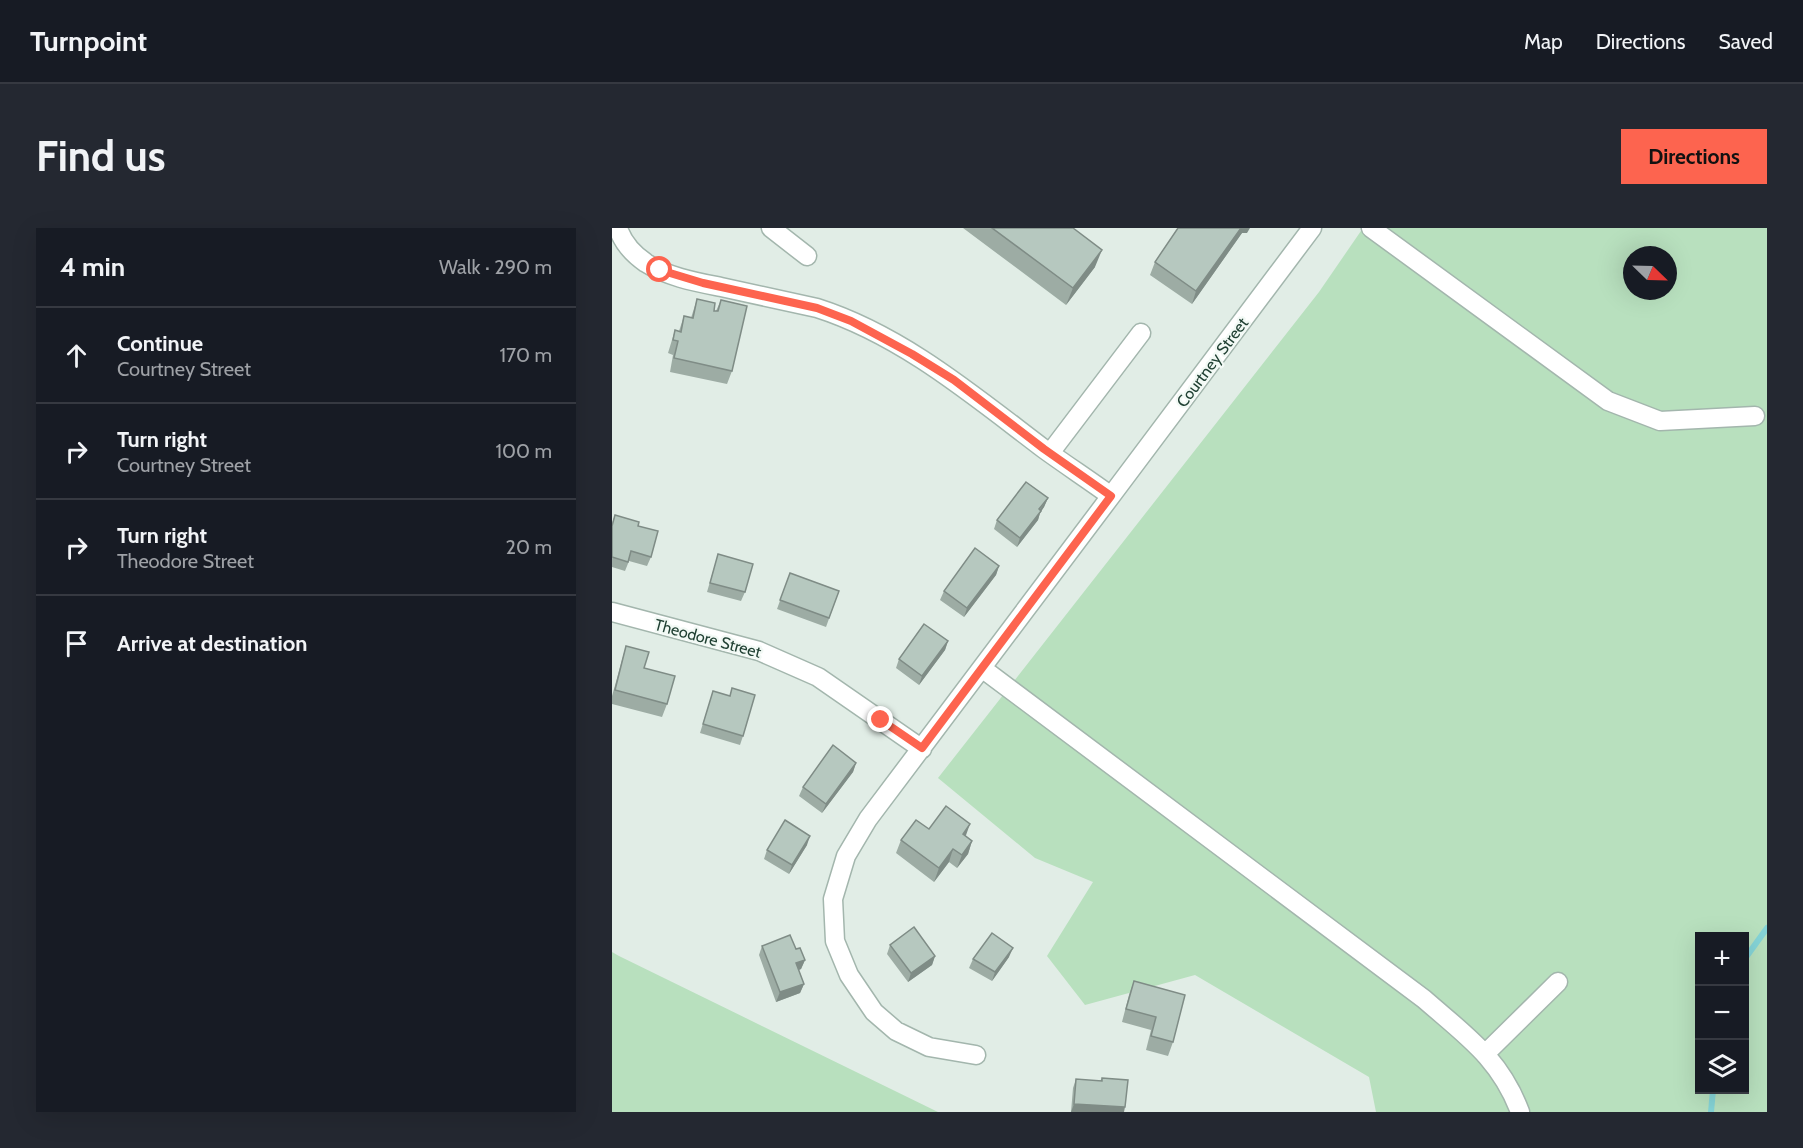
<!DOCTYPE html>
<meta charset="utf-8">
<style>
body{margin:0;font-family:Cabin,sans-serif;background:#242831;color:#f1f3f6}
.controls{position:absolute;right:18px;bottom:18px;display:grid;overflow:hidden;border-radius:0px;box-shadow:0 6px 24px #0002}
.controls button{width:54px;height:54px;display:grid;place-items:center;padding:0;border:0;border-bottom:2px solid #363941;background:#171b24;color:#f1f3f6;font:30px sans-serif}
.compass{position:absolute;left:1011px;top:18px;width:54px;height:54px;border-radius:50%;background:#171b24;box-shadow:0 6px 24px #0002;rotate:113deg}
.stop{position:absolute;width:18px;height:18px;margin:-14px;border:4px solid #fd644f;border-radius:50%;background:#fff}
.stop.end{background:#fd644f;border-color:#fff;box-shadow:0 2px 6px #0008}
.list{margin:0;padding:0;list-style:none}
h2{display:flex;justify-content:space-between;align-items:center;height:78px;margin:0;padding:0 24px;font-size:26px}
h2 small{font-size:20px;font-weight:400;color:#9ea1a6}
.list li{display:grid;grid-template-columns:39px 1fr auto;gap:18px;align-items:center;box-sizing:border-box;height:96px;padding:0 24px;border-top:2px solid #363941}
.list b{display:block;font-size:22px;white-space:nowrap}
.list p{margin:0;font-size:20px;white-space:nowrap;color:#9ea1a6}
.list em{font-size:20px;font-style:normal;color:#9ea1a6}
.icon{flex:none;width:33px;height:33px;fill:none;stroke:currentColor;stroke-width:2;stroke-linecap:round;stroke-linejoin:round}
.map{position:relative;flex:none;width:1155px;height:884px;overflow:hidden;border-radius:0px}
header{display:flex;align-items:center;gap:36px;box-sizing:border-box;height:84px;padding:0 30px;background:#171b24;border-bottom:2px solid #363941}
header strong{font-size:28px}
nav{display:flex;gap:33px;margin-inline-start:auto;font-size:21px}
.intro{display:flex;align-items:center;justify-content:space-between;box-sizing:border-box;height:144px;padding:0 36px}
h1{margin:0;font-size:42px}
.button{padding:15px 27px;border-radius:0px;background:#fd644f;color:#111;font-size:21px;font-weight:700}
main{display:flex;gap:36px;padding:0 36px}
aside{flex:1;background:#171b24;border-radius:0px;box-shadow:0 6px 24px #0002}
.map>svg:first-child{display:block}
</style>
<header>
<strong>Turnpoint</strong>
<nav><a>Map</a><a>Directions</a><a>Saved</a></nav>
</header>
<div class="intro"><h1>Find us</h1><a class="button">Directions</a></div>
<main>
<aside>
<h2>4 min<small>Walk · 290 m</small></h2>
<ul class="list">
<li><svg class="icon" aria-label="ahead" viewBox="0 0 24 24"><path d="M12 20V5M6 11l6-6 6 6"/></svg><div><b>Continue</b><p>Courtney Street</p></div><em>170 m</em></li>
<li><svg class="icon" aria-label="right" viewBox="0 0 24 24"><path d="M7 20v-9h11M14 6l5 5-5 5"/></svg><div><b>Turn right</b><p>Courtney Street</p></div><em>100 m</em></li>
<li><svg class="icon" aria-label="right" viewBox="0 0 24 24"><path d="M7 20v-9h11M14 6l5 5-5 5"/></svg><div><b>Turn right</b><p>Theodore Street</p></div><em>20 m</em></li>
<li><svg class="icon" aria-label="arrive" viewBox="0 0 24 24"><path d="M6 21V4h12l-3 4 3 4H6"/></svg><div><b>Arrive at destination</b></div></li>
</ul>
</aside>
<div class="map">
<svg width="1155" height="884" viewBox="0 0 1155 884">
<rect width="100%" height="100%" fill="#e1ede6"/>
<!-- green -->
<path fill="#b8e0be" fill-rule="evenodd" d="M751,0h404v884h-391l-7,-35 -174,-102 -110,30 -38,-49 46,-74 -58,-24 -97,-80 381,-486zM1020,27h36v36h-36zM1088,708h44v154h-44z
M0,724l7,4 319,156h-326z"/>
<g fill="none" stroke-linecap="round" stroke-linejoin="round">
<!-- stream -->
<path stroke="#85d4d7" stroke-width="6" d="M1132,732l23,-32
M1099,884l2,-22"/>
<defs>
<path id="minor" d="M6,0c5,16 15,26 28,35 22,14 50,19 75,24 32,7 64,14 96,21 85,27 157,88 227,141 22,16 45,31 67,47l201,-268
M159,0l36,28
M759,0l237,173 52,20 95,-5
M438,225l91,-120
M0,384l147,39 59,26 104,72
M371,441l441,330c41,36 76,59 96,113
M874,825l72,-71
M364,827l-47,-8 -33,-16 -22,-19 -25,-37 -14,-34 -2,-42 13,-43 22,-37 243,-323"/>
</defs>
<!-- minor casing -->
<use href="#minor" stroke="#a3b6ad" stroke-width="21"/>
<!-- minor -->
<use href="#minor" stroke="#fff" stroke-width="18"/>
</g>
<!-- wall -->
<path fill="#9daca4" d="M351,0h110l22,39 -29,38z
M566,0l69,5h-5l-50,71 -42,-29 5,-13z
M85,71l17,12h2l5,-11 11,71 -5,13 -57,-12 3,-17 -5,-2 7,-23 4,1 5,-15 7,2z
M436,270l-4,9 -4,6 -2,7 -21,27 -23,-18 3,-9z
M3,287l23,11 13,31 -4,9 -18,-5 -4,10 -13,-4v-44z
M106,326l27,38 -4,9 -34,-9z
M387,338l-3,9 -32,42 -24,-17 4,-9z
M178,345l49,18 -13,36 -49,-18z
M336,413l-3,9 -26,35 -23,-17 3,-9z
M14,418l18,22 23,36 -5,13 -50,-13v-8l10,-36z
M101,463l30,45 -3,9 -40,-12z
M244,535l-3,9 -31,41 -23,-17 4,-9z
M317,601l37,7 6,5 -4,13 -11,14 -8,-6 -15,20 -38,-29 5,-13z
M195,617l-18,29 -25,-15 3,-9z
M278,717l45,11 -3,9 -24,17 -21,-28z
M150,718l34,3 9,11 -4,9 -2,1 5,14 -4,9 -24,9 -17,-47z
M397,729l-17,24 -23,-13 4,-9z
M522,753l39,61 -5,14 -22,-6 5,-20 -29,-8 7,-27z
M490,850l22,34h-53l2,-24 3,-9 24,2z"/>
<!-- shaded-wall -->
<path fill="#7f8c86" d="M629,0h9l-3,5h-5l-50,71 4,-13z
M490,22l-7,17 -29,38 7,-17z
M436,270l-4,9 -4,6 -2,7 -21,27 3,-9z
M387,338l-3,9 -32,42 3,-9z
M336,413l-3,9 -26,35 3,-9z
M244,535l-3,9 -31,41 4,-9z
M358,596l-5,14 -2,-4z
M198,608l-3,9 -18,29 3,-9z
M360,613l-4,13 -11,14 5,-13z
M341,621l-4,13 -15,20 5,-14z
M401,720l-4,9 -17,24 3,-9z
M323,728l-3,9 -24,17 3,-9z
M193,732l-4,9 -8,3 3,-9z
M192,756l-4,9 -24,9 4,-10z
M462,876l51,3 -1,5h-53z"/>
<!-- building -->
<path fill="#b6c8bf" stroke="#7f8c86" stroke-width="1.5" d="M380,0h81l29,22 -29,38z
M566,0h63l-45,63 -41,-29z
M85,71l18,4 -1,8h4l3,-11 26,6 -15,65 -58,-13 4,-17 -5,-1 2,-10 6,2 3,-16 9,2z
M414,254l22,16 -9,11 2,2 -21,27 -23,-18z
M3,287l24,7 -1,4 20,5 -7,26 -20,-6 -3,11 -16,-5v-31z
M363,320l24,18 -32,42 -23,-17z
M106,326l35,10 -8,28 -35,-9z
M178,345l49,18 -10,27 -49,-18z
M312,396l24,17 -26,35 -23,-17z
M14,418l23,6 -5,16 31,8 -8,28 -52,-14z
M120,460l23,7 -12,41 -40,-12 10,-33 17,5z
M221,517l23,18 -30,41 -23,-17z
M334,578l24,18 -7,10 9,7 -10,14 -9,-6 -14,19 -38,-28 15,-20 13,9z
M173,592l25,16 -18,29 -25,-15z
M302,699l21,29 -24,17 -21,-28z
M380,705l21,15 -18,24 -22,-13z
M178,707l6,14 4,-1 5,12 -9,3 8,21 -24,8 -18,-46z
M522,753l51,14 -12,47 -22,-6 5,-19 -30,-8z
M490,850l26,2 -3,27 -51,-3 2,-25 26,2z"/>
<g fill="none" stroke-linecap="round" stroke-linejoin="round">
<!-- route -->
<path stroke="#fd644f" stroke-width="8" d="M48,42l43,13 114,25 34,13 61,33 42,26 90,69 67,47 -189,252 -41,-28"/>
</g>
<g text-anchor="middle" stroke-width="4.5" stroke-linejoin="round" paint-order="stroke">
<!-- street labels -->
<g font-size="16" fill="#204033" stroke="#f2f9f5">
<text transform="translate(600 134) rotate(-53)" y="6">Courtney Street</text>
<text transform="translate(96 410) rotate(15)" y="6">Theodore Street</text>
</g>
</g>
</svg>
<div class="controls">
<button>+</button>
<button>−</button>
<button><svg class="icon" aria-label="layers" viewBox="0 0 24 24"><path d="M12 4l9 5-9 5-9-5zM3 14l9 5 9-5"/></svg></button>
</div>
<svg class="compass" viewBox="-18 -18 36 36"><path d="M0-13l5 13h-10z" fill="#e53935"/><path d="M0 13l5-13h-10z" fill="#9ea1a6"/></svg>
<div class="stop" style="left:48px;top:42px"></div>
<div class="stop end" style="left:269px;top:492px"></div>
</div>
</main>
